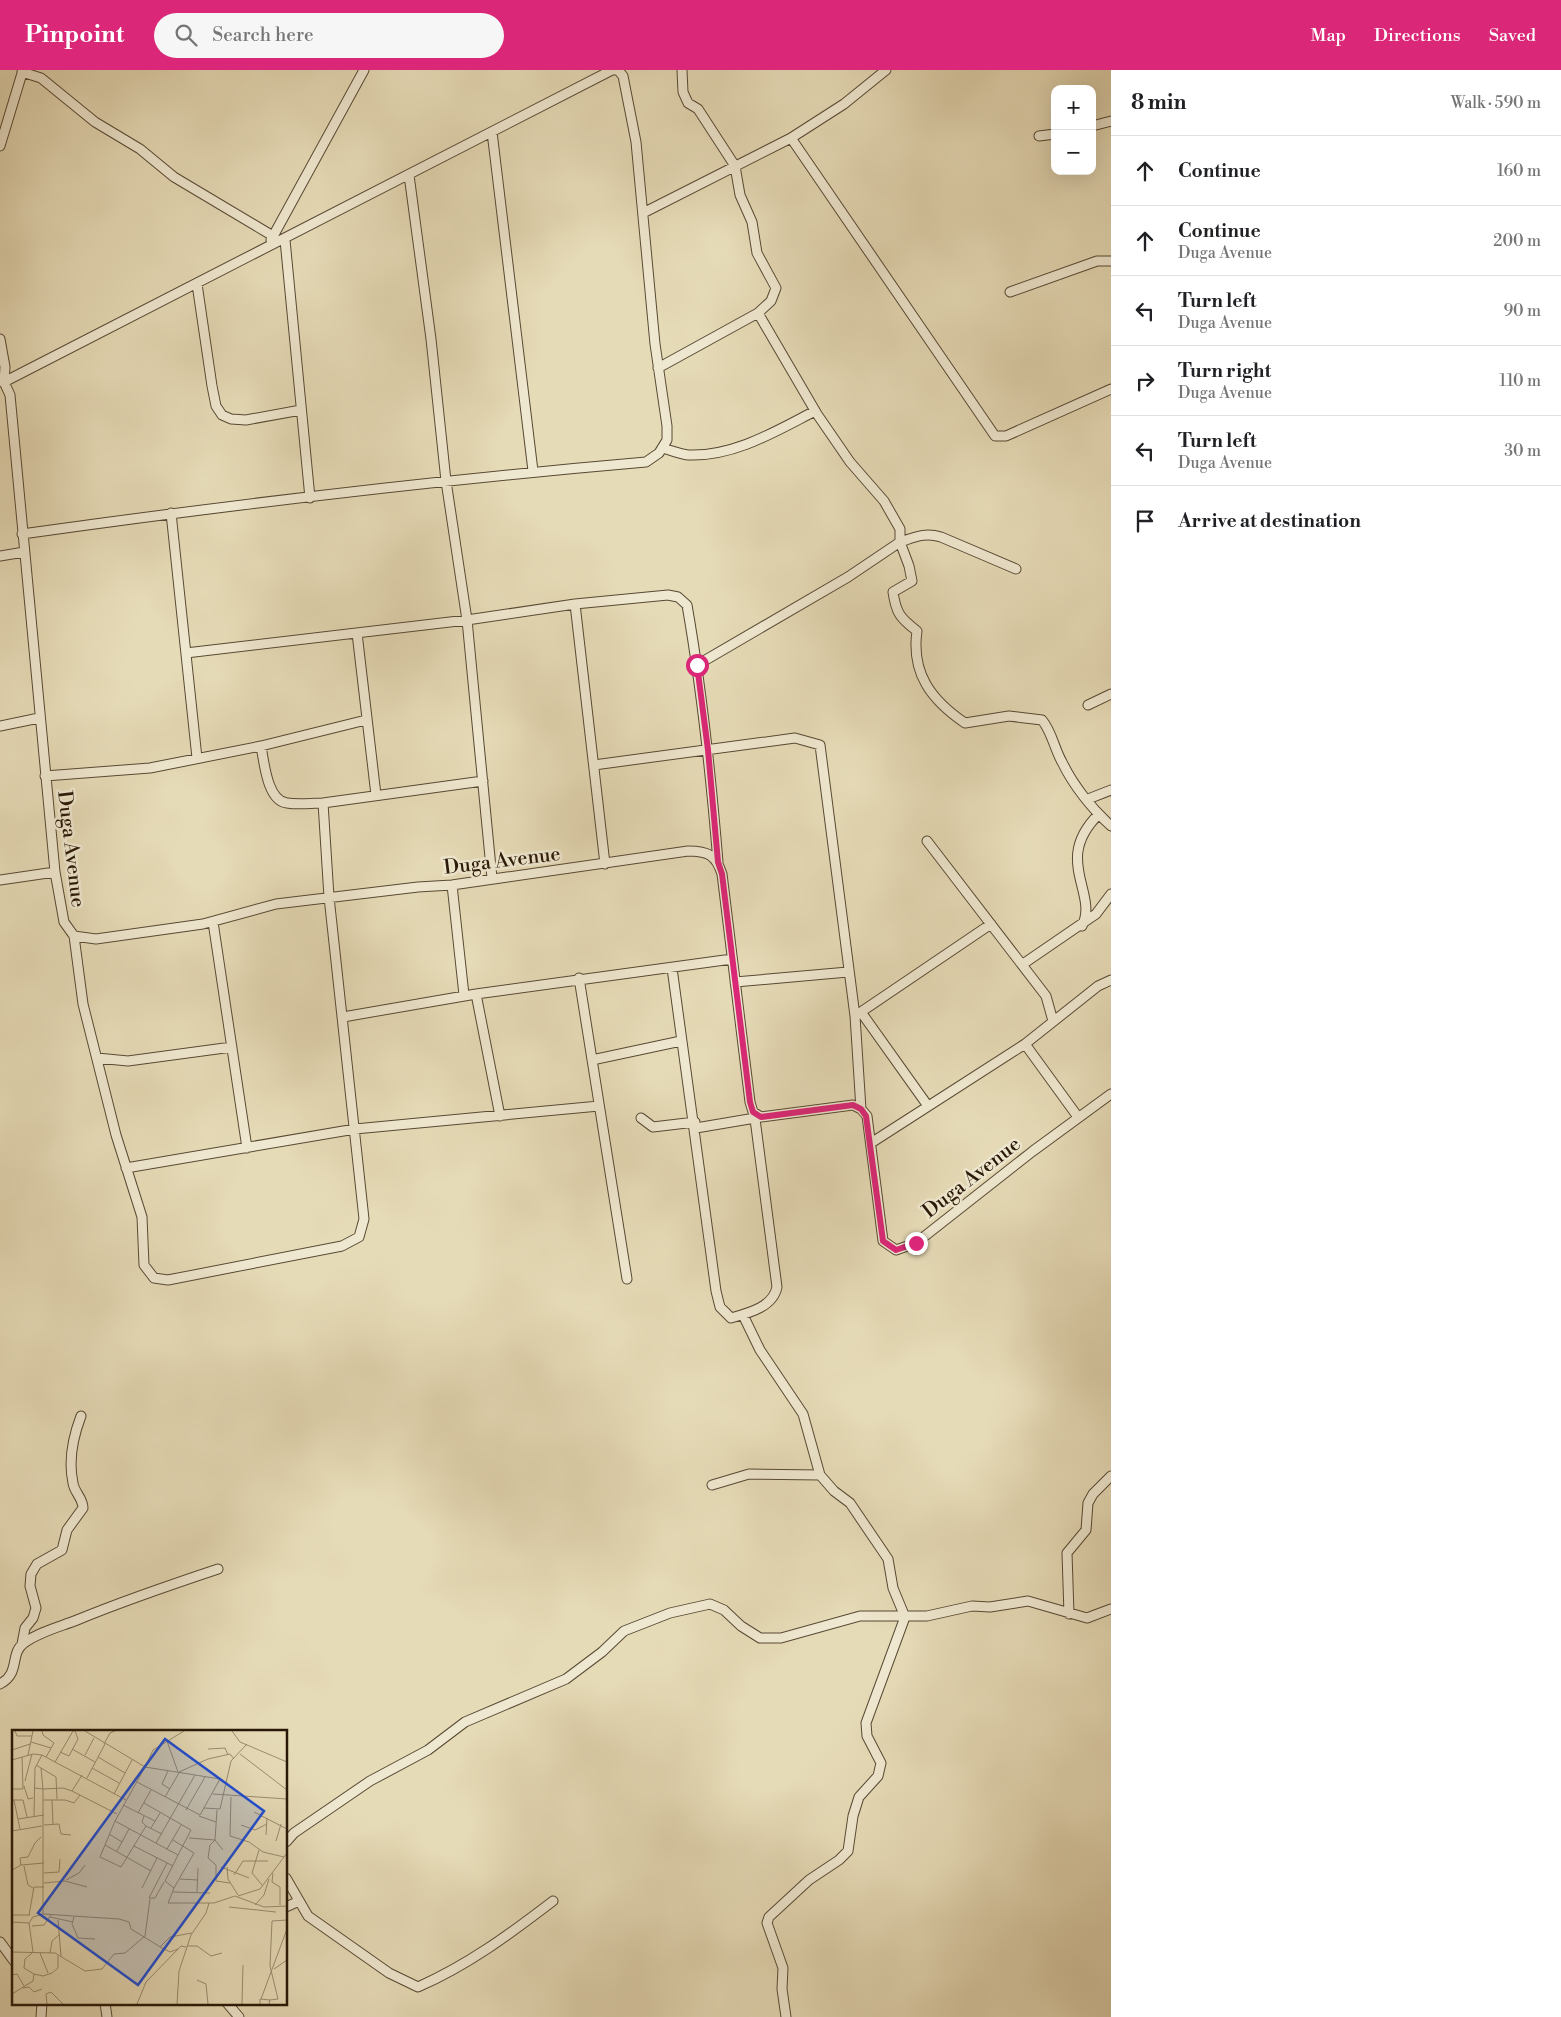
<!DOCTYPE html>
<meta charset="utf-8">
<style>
body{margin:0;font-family:"Libre Bodoni",serif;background:#f6f6f6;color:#202124}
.controls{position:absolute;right:15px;top:15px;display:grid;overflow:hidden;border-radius:10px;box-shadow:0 5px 20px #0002}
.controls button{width:45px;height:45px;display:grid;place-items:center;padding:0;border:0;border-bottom:1px solid #e0e0e0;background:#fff;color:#202124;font:25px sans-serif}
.stop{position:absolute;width:15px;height:15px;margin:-11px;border:4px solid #db2777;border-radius:50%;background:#fff}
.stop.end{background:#db2777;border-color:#fff;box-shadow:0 1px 5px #0008}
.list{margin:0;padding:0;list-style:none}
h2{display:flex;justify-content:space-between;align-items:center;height:65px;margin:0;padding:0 20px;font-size:21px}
h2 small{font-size:16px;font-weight:400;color:#757577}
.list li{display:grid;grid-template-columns:32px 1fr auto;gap:15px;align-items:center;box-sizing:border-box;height:70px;padding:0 20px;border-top:1px solid #e0e0e0}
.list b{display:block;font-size:19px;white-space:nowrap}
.list p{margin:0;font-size:16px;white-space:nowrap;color:#757577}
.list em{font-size:16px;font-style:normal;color:#757577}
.icon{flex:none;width:28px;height:28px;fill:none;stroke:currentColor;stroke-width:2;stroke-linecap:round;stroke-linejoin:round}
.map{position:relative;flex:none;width:1111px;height:1947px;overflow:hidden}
header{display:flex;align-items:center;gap:30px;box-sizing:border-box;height:70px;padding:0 25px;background:#db2777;color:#fff}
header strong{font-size:24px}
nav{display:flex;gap:28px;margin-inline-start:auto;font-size:18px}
.search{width:350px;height:45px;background:#f6f6f6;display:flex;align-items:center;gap:12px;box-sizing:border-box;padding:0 18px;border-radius:28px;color:#757577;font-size:19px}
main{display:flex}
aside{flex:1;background:#fff}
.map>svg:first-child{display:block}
</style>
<header>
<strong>Pinpoint</strong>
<div class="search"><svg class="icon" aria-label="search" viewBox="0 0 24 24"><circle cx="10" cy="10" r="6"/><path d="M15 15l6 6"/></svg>Search here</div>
<nav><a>Map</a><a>Directions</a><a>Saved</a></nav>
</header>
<main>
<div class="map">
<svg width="1111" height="1947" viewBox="0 0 1111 1947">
<rect width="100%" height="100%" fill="#e6dbb7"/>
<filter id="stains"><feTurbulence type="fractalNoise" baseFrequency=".004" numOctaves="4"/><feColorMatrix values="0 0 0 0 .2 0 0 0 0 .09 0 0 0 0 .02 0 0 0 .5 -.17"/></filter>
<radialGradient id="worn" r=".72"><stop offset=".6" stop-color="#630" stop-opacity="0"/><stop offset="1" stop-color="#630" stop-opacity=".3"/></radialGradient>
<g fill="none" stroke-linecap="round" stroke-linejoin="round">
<defs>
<path id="minor" d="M22,2l19,6 54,44 45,27 34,28 99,59
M1092,56l19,-5
M492,62l41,339
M1039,66l16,-2
M791,68l204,298h11l105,-47
M0,76l23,-76
M409,105l22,164 15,142 21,139 25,258
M643,143l148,-75 53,-34 42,-34
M271,170l93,-170
M285,170l25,258
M197,214l15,102 4,20 6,9 9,4 15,1 55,-10
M1010,222l87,-31h14
M0,269l5,28 -1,15
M658,298l100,-55 13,-12 5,-13 -19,-35 -5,-31 -12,-27 -5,-29 -37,-57 -10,-6 -5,-11 -1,-22
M0,311l4,1 6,13 45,477 9,50 10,14 22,3 107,-15 73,-20 142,-17 34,-2 236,-34c20,0 28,4 34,23l28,228 3,10 8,5 92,-12 8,4 6,7 16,125 13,9 20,-7 117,-92 78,-57
M4,312l608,-312h6l5,6 13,66 19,202 12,82v14l-8,13 -13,9c-209,18 -417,43 -624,72
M662,378c8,2 18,6 26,7 46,2 88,-24 127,-44
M171,443l26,245
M0,486l24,-4
M1016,499l-75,-32c-16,-5 -26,0 -41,5l9,24 3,15 -19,11c3,21 7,26 24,39 -6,42 14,69 48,92l44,-7 33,4c10,12 12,28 20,42 11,23 30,47 49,64
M575,534l30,260
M357,563l19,162
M186,583l281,-33 108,-16 93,-9 10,2 9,8c15,86 24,171 31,257
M697,595l151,-88 52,-35v-13l-16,-28 -34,-39 -33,-48 -59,-101
M1088,635l23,-11
M0,656l39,-8
M594,695l201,-27 25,7 35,271 6,93
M45,706l105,-8 111,-22 105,-26
M1088,729l23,-9
M323,733l160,-22
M927,771l119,155 7,25
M0,810l55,-8
M452,815l12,110
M213,852l34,226
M1082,856c17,-33 -30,-66 17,-112
M74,866l9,68 33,131 26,82 2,48 10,13 14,2 174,-34 17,-9 5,-18 -35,-322 -6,-94c-12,0 -24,2 -36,0 -20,-2 -23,-42 -26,-57
M1023,894l73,-50 15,-20
M672,898l44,323 4,16 11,11c18,-5 42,-11 46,-31l-22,-168
M579,908l48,301
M735,912l113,-10
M476,924l24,122
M861,942l67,94
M855,946l136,-92
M343,947l133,-23 256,-35
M1025,974l53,73
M97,988l31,3 104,-14
M592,990l89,-19
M641,1048l12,9 42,-5
M696,1058l65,-11
M871,1073l154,-99 73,-58 13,-6
M126,1098l229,-39 244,-23
M743,1245l17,35 43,64 17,61 14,16 16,12 38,56 5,29 12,29 -39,106 1,13 14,27 -3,13 -19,21 -6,19 -5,35 -9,9 -30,20 -40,37 -2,6 16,45 -1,21 4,28
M712,1415l37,-11 71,1
M1069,1544l-2,-61 19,-23 2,-27 5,-9 18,-18
M22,1574l3,-16 8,-10 3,-10 -6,-22 1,-12 6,-10 25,-14 5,-20 16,-22c0,-10 -9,-16 -10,-25 -5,-23 0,-46 8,-67
M0,1614c21,-11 9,-30 24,-41 15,-11 35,-16 53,-23 46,-19 93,-35 141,-51
M286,1772l8,-9 76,-52 58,-31 37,-28 101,-43 36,-27 22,-21 46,-18 40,-9 14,6 17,16 19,12h21l79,-22h67l45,-10 18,1 38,-6 59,17 24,-9
M286,1808l22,38 81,57 29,14c50,-22 92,-53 135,-86
M286,1837l13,-6
M0,1872l14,19
M105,1933l2,14
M227,1933l12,14
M41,1947l1,-14"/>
</defs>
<!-- minor casing -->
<use href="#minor" stroke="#584934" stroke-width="11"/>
<!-- minor -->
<use href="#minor" stroke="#efe8d0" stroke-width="9"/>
</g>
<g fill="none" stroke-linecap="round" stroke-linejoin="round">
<!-- route -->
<path stroke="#db2777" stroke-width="6" d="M697,595l11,85 10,112 4,12 28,228 3,10 8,5 92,-12 8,4 5,7 17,125 13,9 20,-7"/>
</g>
<g text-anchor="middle" stroke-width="5" stroke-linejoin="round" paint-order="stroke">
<!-- street labels -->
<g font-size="20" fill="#291808" stroke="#efe8d0">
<text transform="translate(72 779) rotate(83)" y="7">Duga Avenue</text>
<text transform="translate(502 790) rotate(-7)" y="7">Duga Avenue</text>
<text transform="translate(971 1107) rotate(-38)" y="7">Duga Avenue</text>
</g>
</g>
<!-- overview -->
<g transform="translate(12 1660)">
<rect width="275" height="275" fill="#e6dbb7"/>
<path fill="none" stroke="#9a8d71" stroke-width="1" d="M3,1l2,5h15M30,1l1,4 11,8 -8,14M73,1l60,36 -30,54 63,34 -13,26 9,7 -6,15h46l21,-7 29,11 23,-1M220,1l8,11 47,20M155,11l11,31M19,12l20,6M92,14l6,-11 5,-2M60,19l23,13M196,19l17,-1 3,7M0,20l18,-6M48,22l9,4 9,-17 -3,-8M228,24l47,36M16,25l5,-24M73,25l9,-17M86,27l27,16M0,30l21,-6 9,1 84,45M43,32l18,-31M29,38l15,9 1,22M80,38l27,15M156,41l-6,13 8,5M167,42l29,-13 22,-5 4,5M75,48l18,-34M13,51l7,-27M125,52l63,33 20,-36 -75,-12 8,-17 31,-19M12,56l4,13 5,-1M23,58l8,1 -2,-21 -5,-3M0,59h11l-1,-32M60,61l45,23M102,64l18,-34M201,64l74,5M153,67l14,-24M219,67l-1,39 19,6 14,10 21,5M0,70h11l4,17M2,70l6,29M31,70h22l9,3 6,-8M40,70l1,24M132,73l47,27 -13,25M111,75l32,16M192,78l16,1 11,-48 16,-17M174,80l19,-33M242,82l33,17M126,83l13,-23M22,86l1,-48 7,-13M187,86l17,6M6,89l26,-4M103,91l-15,36 21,10 25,-41 -4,-4 2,-6M32,95l15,-1 2,10 10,1M229,95l14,5 12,-6M134,96l16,8M139,98l9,-15M0,101l30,-5M97,104l13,8M254,105l1,-17M177,108l26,2 2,-30M161,110l21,13 -20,35M264,111l5,-17M144,113l39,-68M93,115l46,26M122,116l39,20M155,119l14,-24M211,120l-8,-10 -5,5 -2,13 8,7v16l14,2M247,120l-7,23 10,12M105,121l12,-22M9,135l-1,-7 8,-1 7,-14 6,-6M12,136l4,19 5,3M209,137l28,11M215,137l1,12 10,16M0,140l9,-5 23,-2M32,143l15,-1 1,-13M261,143l-1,9 8,5v18M222,145l9,-14h25M168,149l18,1M54,150l13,-7 6,-8M152,152l-9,16h-6l18,-35M32,153l21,-2 22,6M130,158l15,-30M161,162l37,1M185,162l1,-24M226,166l22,-7 27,-36M243,175l9,-10 5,-16M217,177l47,5M31,184l76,5 10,3 2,7 31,19 8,4 8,-3M0,185h18M17,185l5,-28h10M38,187l23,5M62,187l-2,7 6,14 17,1M46,190l3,36M0,192l17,1 4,-6 10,-3v-125l20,-1 9,3 10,-16M17,193l4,29M20,196l12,-1 7,-10M175,216h10l14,10 11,-3M148,217l10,-10 22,-4M0,222l43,1 30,18 17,-2 12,-15 11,-1 20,-17 5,-37M28,223l8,20M38,223l2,-12 8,-7M262,239l13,-9M22,244l9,2 9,-3 6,-5v-12M0,245l5,-1 7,12M185,250l9,4 2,20M11,258l6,-1 5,5 8,-3M0,264l21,-13 1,-7 -10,-6 1,-9 7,-6M249,269l26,-70M35,274l-1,-10 5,-2 12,12M125,274l9,-22 35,-36 5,1M165,274l2,-33 12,-36 15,-22 3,-10M230,274l1,-39M248,274v-5l10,1M257,274l1,-4 8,-1 -8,-33 2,-45 15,-1"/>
<path fill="#1d4ed8" fill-opacity="0.15" stroke="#1d4ed8" stroke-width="2.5" d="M153,9l99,72 -126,174 -100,-72z"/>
<rect width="275" height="275" fill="none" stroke="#291808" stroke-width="2.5"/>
</g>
<rect width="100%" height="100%" filter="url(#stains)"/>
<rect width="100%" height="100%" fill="url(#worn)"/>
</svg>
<div class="controls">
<button>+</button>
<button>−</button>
</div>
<div class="stop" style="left:697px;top:595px"></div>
<div class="stop end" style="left:916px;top:1173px"></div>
</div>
<aside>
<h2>8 min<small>Walk · 590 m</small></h2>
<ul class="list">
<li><svg class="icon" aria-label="ahead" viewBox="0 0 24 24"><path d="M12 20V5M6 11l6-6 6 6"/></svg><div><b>Continue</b></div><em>160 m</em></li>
<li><svg class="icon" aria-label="ahead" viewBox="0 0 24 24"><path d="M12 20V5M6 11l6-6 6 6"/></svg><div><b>Continue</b><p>Duga Avenue</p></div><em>200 m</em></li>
<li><svg class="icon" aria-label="left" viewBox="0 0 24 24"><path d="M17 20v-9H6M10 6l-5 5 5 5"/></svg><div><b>Turn left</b><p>Duga Avenue</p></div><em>90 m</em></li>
<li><svg class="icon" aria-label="right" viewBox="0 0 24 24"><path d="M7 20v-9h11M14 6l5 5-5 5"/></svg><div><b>Turn right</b><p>Duga Avenue</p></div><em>110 m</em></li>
<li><svg class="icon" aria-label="left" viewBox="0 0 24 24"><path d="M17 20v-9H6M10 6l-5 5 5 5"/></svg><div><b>Turn left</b><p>Duga Avenue</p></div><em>30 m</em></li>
<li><svg class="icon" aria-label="arrive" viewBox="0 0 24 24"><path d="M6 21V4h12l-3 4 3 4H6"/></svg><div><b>Arrive at destination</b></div></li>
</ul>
</aside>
</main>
